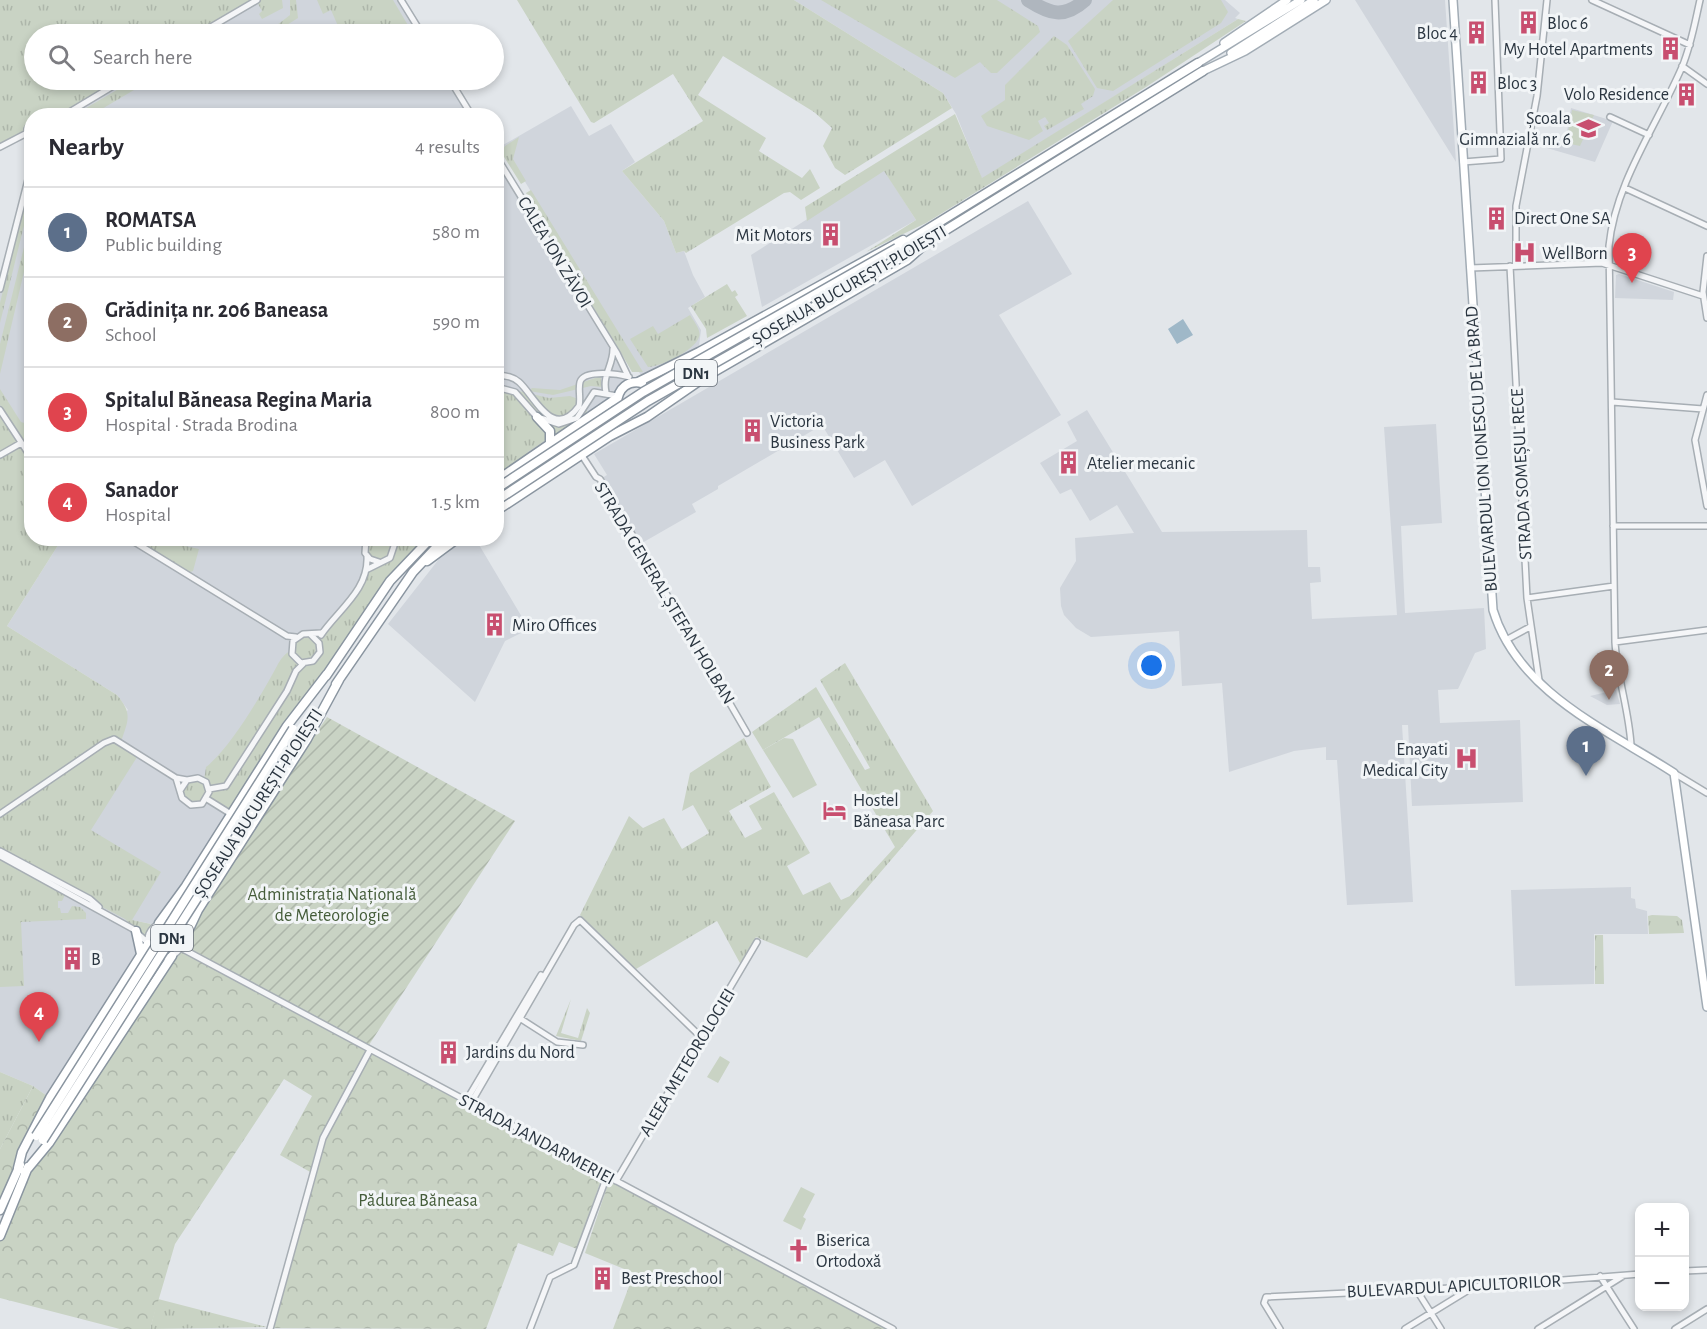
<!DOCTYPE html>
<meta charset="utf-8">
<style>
body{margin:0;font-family:"Alegreya Sans",sans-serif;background:#f2f2f3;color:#2b2b33}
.controls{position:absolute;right:18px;bottom:18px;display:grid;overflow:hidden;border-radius:12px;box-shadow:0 3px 9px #0003}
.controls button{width:54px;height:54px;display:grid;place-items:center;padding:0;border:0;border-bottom:2px solid #e1e1e2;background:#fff;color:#2b2b33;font:30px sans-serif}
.you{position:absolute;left:1152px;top:666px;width:21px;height:21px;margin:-15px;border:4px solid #fff;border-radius:50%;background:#1a73e8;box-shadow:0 0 0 9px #1a73e833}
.badge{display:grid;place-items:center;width:39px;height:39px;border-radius:50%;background:#0f766e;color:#fff;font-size:20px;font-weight:700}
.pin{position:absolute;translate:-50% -50px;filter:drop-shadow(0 2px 3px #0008)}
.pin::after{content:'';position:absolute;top:32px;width:21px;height:18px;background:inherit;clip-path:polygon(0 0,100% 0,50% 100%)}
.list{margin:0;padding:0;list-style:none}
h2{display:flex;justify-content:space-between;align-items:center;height:78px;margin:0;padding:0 24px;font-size:26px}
h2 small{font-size:20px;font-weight:400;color:#7c7c81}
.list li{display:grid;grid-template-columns:39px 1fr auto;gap:18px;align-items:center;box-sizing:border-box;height:90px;padding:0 24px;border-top:2px solid #e1e1e2}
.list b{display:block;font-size:22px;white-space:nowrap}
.list p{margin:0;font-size:20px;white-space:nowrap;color:#7c7c81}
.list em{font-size:20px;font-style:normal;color:#7c7c81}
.icon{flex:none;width:33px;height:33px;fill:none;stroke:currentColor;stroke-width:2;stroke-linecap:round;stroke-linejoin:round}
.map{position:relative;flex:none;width:1707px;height:1329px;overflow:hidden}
.search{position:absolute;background:#fff;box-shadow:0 3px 9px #0003;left:24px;top:24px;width:480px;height:66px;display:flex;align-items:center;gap:15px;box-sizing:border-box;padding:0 21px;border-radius:33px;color:#7c7c81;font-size:22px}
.panel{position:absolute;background:#fff;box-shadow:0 3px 9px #0003;left:24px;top:108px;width:480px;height:438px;border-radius:24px}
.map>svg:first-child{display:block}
</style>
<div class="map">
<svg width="1707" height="1329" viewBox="0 0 1707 1329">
<defs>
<pattern id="grass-tufts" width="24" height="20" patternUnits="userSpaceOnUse" patternTransform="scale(1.5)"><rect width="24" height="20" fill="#c9d3c4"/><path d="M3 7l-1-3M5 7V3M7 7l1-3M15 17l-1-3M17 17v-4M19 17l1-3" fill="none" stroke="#adb6aa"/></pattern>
<pattern id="forest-crowns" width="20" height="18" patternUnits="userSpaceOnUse" patternTransform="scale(1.5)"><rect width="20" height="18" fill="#c9d3c4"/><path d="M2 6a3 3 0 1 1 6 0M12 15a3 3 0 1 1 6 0" fill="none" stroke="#adb6aa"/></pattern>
<pattern id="garden-furrows" width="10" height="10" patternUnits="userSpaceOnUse" patternTransform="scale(1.5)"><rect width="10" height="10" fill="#c9d3c4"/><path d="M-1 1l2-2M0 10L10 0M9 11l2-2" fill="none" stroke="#adb6aa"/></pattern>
</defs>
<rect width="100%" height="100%" fill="#e2e6ea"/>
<!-- built -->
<path fill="#d0d5dc" d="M257,0h144l21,34h-223z
M794,0h431l15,13 -5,5 3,1 -256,160 -26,-65 -13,-21z
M1355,0h90l11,162z
M123,80h327l22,36h-409z
M571,106l18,30 22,-12 24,38 -13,9 42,50 12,32 8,-2 9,24 12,22 -17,11 13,22 -2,16 -57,31 -139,-232z
M1571,108l42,13 -18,41 -62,-18 1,-8 31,7z
M496,156l132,220 10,6 -18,9 -124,90z
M31,164v295l-31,-49v-121z
M884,170l32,50 -154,87 -11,-52z
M1028,201l44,73 -73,41 62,100 -149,91 -27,-46 -31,18 -32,-53 -104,61v3l-26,15 4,8 -61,35 -38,-66 10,-6 -13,-21z
M1619,274l55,18 -1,8 -58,-2 1,-23z
M1087,410l75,122 145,-2 1,37h12l1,15 -11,1 2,36 85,-4 -13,-188 52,-3 6,99 -41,3 4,87 79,-5 2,41 -11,4 -17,36 -20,1 2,33 80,-3 3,82 -111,4 -4,-81h-6l11,177 -66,3 -10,-145h-11v-13l-32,4 -65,21 -7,-89 -40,3 -3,-55 -88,6 -15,-9 -12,-13 -3,-9 -1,-18 16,-27 -1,-23 59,-5 -17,-28 -27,16 -19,-32 -11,5 -20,-31 37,-22 -10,-19z
M475,538l54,91 -24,12 -30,61 -87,-78 51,-65 26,-20z
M62,539h361l-27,34 -239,352 -31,-6 22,25 -98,154 -17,-12 -33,-14v-258l128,-104 -11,-15 -110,-69z
M1616,690l4,14 -13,1 -17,-9z
M1631,887v11l4,1 1,9 11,3 1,23h-54v50l-79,2 -4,-96z"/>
<!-- grass -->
<path fill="url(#grass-tufts)" d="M0,0h257l-58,34h-165v46h89l-60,35 -31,1 -4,21 -28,10z
M261,0h21l1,8 -21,11 -3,-5 3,-3 -5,-9z
M290,0h6l2,18 -24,15 -2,-4 18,-14z
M317,0h76l19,32 -4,2h-71l1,-8 -7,-16 -8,4z
M517,0h277l149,93 9,15 -107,67 -10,-7 -12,-22 9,-18 -18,-16 -91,-56 -25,39 68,43 -7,13 43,27 8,-9 10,19 -19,12 -11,-8 -6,1 -98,60 -2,-2 -8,2 -12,-32 -42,-50 81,-50 -30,-47 -79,49 -3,-1z
M821,0h176l41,26 2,6 -43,41h-6l-11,-11 -25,16z
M1113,0h108l7,12 -7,11 -108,68 -16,-3 -29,-47z
M1238,19l8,2 -100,66 -220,136 -60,29 50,-32 -32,-49 -77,50 -2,-14 150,-93 27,64z
M1054,36l13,9 28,44 -2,7 -12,8 3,5 -37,21 -3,-4 5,-3 -4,-6 -7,4 5,10 -14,9 -42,-14 -6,-10 24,-16v-15z
M134,80h17l-56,33 1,2h-22z
M519,137l-6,22 13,22 -5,3 -20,-32 4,-6z
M31,174v23l-31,126v-20z
M531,190l112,182h-11l-11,-19 -86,-142 -9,-18z
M31,219v23l-31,132v-30z
M727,284l5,8 3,-2 3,5 -3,2 12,19 -40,22 -1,-9 -15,-23z
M690,315c3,5 12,16 9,22 -4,13 -36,29 -51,30l-18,-28 23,-13 5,8z
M601,376v11l-10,-1 -38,9 -24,-4 3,-3 28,2z
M497,386l52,12 21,-2 11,4 6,10 -1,12 -19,12 -21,6 -18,12 -6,12 -25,17z
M0,389l21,33 10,3v30l-31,-50z
M0,410l31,49 1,79 30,1 -55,87 110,69c16,19 11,25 4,47l18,12 -48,76 70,42 -29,48 19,4 -8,14 -18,-19 -57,-30 -6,12h-4v7h2l1,5h7l4,-7 8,1 6,6v6l-65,3 3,64 -24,1z
M367 548a12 12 0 1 1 24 0a12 12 0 1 1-24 0Z
M136,539h18l45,10 -6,22 -3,1z
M391,539h32l-27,34 -165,241 -24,-14 -10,6 -15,-8 -1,-5 3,-11 20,-2 2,-13c23,-18 51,-65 66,-92 7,-11 7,-17 19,-25l10,13 17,-7 -2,-17 25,-26 27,-44 24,-14z
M294 648a11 11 0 1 1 22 0a11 11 0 1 1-22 0Z
M845,663l88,148 -126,147 -51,-21 -15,28 -24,-44 -81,48 -56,-54 49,-99 14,12 21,-10 18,31 27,-16 -16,-28 -11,6 8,-38 54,-35 27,49 -42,24 16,27 17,-9 -13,-23 25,-14 36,61 -23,13 16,29 27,-13 11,18 9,-4 45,-49 -76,-130 -56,33 -11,-18 64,-45 49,83 5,-2 -50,-88z
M1652,915l25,1 5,4 2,13 -35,1 -1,-18z
M1595,935h8l1,49h-9z
M571,999l-10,34 17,5 9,-30 3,5 -9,28 -25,-5z
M0,1072l33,14 -33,63z
M158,1299l109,28 -117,2z"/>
<!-- forest -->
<path fill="url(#forest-crowns)" d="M181,948l712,381h-280l21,-56 -49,-20 23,-69 -7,-4 -24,69 -18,-7 -6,14 -35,-13 -32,86 -216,-1 42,-155 -32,-18 32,-59 -28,-17 -109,165 -25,85h-30l-120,-31v-61l14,-41 158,-240z
M33,1086l17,12 -50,105v-54z"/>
<!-- garden -->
<path fill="url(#garden-furrows)" d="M327,717l188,104 -148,227 -186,-100 17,-38z"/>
<!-- pitch -->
<path fill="#c9d3c4" d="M1572,110l22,5 -14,31 -14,-3z
M784,738l9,1 24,46 -24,13 -30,-48z
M720,1056l10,6 -12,21 -11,-6z
M801,1187l14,7 -12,23 3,2 -5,11 -18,-9z"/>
<!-- water -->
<path fill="#9fb8c8" d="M1183,319l10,16 -16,9 -9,-15z"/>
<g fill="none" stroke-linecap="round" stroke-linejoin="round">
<!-- taxiway -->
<path stroke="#afb6be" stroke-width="14" d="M1028,0c22,14 36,19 57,0"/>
<defs>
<path id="minor" d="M401,0l21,34
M1592,0l98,45
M199,34l58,-34
M1682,66l25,18
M450,80l22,36
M63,116l60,-36
M1610,117l39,18
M32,121l-5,8 5,11
M0,147l27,-14
M496,156l121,197 11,23
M1463,162l38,-3 -6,-159
M1625,188l82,38
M1707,256l-4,36 4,26
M1510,266l17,332 12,82
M1516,266v-60l21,-110 10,-96
M1470,268l132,-5 101,33
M0,289l32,-125
M496,375c9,1 16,1 23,7 15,13 34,60 60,24 2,-7 -1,-17 1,-24 4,-13 40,-8 49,-5
M496,387l19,5 22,25 22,7 18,-6 17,-26 23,4
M606,392c-4,-17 7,-26 7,-43
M1707,395l-12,45 12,66
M1612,402l91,7
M0,410l32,49
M581,454l15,23 4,2 147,254
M0,455l21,-12
M1613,526h94
M128,538l159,98 9,1
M366,538l-1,15 5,6 9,3
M368,569l22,-11 4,-12 -3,-8
M1527,598l87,-12
M311,635l8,8 1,9 -7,9 -12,2 -9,-9 1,-13 10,-7 18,-1
M321,635c17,-25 48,-45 46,-79
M1506,640l24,-13
M1615,642l92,-12
M1631,745c-2,-35 -14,-68 -16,-103l-6,-396c6,-63 48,-121 73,-179 9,-21 13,-45 18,-67
M1674,773l33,20
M176,778l6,20 9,7 11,-1 7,-12 -3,-10 -8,-4 -11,2 -6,9
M209,789l17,-3 61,-95 9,-20 8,-8
M207,799l24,15
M0,814l104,-71 10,-4 62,39 11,2
M0,851l90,48 9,8
M0,856l133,73 15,14
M148 940a17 17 0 1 1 34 0a17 17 0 1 1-34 0Z
M181,948l712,381
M521,1019l36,23 26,3
M466,1101l75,-126
M471,1103l103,-178 6,-5 121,117
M616,1181l141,-239
M1684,1271l23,-1
M1600,1276l34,53
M1416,1289l25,40
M270,1329l53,-191 47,-88
M530,1329l20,-52 24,-12 33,-89
M1280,1329l-16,-26 2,-6 206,-10 168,-13
M1405,1329l65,-40
M1538,1329l85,-53
M1675,1329l32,-20"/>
<path id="major" d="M1453,0l40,610c25,83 115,120 181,163l33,234
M1224,43l63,-43
M1231,53l83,-53
M1198,63l103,-63
M1203,71l42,-20 81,-51"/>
<path id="highway" d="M928,241l275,-170
M897,248l301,-185
M638,382l61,-30 204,-112
M617,403c1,-15 11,-23 25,-20
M537,417l13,14v13
M496,481l121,-83
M496,511l114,-75 37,-19 58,-40 202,-117 24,-21
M427,561l31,-23
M326,676l64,-95 41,-43
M336,684l77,-112 32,-34
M301,735l12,-18
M159,923l27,-37 101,-160 40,-52
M136,931l5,23
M183,942l15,-32 109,-171 32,-59
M18,1168l4,-16 28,-54 98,-154
M25,1172l24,-29 123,-187
M0,1210l20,-45
M0,1236l28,-69"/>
</defs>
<!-- minor casing -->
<use href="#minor" stroke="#a7aeb4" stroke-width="8"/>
<!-- major casing -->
<use href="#major" stroke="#a2acb5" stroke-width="10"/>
<!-- highway casing -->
<use href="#highway" stroke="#8a95a0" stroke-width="11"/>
<!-- minor -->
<use href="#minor" stroke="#f5f6f8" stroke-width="5"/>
<!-- major -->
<use href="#major" stroke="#fff" stroke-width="7"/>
<!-- highway -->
<use href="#highway" stroke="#fff" stroke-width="8"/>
<defs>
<path id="highway-bridge" d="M496,489l147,-97 254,-144
M496,501l152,-100 254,-144
M36,1136l257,-407
M43,1140l258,-405"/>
</defs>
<!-- highway-bridge casing -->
<use href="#highway-bridge" stroke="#8a95a0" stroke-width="11" stroke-linecap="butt"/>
<!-- highway-bridge -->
<use href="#highway-bridge" stroke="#fff" stroke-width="8"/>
</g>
<!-- icons -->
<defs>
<symbol id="building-bare" viewBox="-9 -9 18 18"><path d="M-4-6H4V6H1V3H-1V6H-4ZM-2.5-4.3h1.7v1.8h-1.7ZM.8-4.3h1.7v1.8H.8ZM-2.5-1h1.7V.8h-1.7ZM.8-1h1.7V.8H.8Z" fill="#c84e6f" stroke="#f2f5f7" stroke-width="2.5" paint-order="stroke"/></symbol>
<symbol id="school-bare" viewBox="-9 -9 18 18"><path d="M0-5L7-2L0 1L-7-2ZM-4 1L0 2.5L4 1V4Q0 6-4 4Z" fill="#c84e6f" stroke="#f2f5f7" stroke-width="2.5" paint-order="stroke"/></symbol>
<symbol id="hospital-bare" viewBox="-9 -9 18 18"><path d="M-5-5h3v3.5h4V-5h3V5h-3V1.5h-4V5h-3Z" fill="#c84e6f" stroke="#f2f5f7" stroke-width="2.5" paint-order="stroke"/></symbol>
<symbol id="hotel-bare" viewBox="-9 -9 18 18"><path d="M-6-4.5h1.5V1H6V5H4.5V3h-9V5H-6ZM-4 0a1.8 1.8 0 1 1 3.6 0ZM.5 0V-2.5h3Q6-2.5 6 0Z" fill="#c84e6f" stroke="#f2f5f7" stroke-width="2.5" paint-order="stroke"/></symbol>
<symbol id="church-bare" viewBox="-9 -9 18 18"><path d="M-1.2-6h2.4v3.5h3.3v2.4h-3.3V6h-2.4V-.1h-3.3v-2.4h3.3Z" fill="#c84e6f" stroke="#f2f5f7" stroke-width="2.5" paint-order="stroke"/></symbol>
</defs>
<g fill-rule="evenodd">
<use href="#building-bare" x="1512" y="6" width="33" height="33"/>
<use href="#building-bare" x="1460" y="16" width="33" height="33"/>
<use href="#building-bare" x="1654" y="32" width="33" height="33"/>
<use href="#building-bare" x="1462" y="66" width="33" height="33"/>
<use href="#building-bare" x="1670" y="78" width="33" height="33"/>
<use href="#school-bare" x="1572" y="112" width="33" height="33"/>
<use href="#building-bare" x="1480" y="202" width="33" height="33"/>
<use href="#building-bare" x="814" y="218" width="33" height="33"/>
<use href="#hospital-bare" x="1508" y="236" width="33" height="33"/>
<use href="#building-bare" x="736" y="414" width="33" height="33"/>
<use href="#building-bare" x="1052" y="446" width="33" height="33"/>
<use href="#building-bare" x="478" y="608" width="33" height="33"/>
<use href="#hospital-bare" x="1450" y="742" width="33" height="33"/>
<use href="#hotel-bare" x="818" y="794" width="33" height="33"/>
<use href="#building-bare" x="56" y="942" width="33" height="33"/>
<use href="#building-bare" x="432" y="1036" width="33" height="33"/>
<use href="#church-bare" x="782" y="1234" width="33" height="33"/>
<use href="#building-bare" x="586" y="1262" width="33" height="33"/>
</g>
<g text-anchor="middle" stroke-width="6" stroke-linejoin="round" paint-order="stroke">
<!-- shield labels -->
<g fill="#f2f5f7" stroke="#676f78" stroke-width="1.5">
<rect x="675" y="360" width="42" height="26" rx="4.5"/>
<rect x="151" y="925" width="42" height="26" rx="4.5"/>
</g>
<g font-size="16" font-weight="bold" fill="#2b3641">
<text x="696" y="379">DN1</text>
<text x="172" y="944">DN1</text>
</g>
<!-- poi labels -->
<g font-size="18" fill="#2b3641" stroke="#f2f5f7" text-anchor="start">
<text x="1547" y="29">Bloc 6</text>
<text x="1458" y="39" text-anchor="end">Bloc 4</text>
<text x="1653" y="55" text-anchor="end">My Hotel Apartments</text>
<text x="1497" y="89">Bloc 3</text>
<text x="1669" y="100" text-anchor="end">Volo Residence</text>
<text x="1571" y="124" text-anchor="end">Școala<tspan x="1571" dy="21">Gimnazială nr. 6</tspan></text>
<text x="1514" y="224">Direct One SA</text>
<text x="812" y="241" text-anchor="end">Mit Motors</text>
<text x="1542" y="259">WellBorn</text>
<text x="770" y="427">Victoria<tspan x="770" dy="21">Business Park</tspan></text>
<text x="1087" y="469">Atelier mecanic</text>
<text x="512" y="631">Miro Offices</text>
<text x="1448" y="755" text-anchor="end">Enayati<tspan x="1448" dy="21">Medical City</tspan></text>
<text x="853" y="806">Hostel<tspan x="853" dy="21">Băneasa Parc</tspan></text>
<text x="91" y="965">B</text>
<text x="466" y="1058">Jardins du Nord</text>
<text x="816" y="1246">Biserica<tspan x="816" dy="21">Ortodoxă</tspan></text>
<text x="621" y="1284">Best Preschool</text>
</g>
<!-- street labels -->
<g font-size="18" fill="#2b3641" stroke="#f2f5f7">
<text transform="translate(555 252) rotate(59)" y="6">CALEA ION ZĂVOI</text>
<text transform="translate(849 285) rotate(-30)" y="6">ȘOSEAUA BUCUREȘTI-PLOIEȘTI</text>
<text transform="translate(1481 449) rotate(-94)" y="6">BULEVARDUL ION IONESCU DE LA BRAD</text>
<text transform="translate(1521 474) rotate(-93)" y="6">STRADA SOMEȘUL RECE</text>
<text transform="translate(665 593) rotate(59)" y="6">STRADA GENERAL ȘTEFAN HOLBAN</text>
<text transform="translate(258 803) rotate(-57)" y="6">ȘOSEAUA BUCUREȘTI-PLOIEȘTI</text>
<text transform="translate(687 1062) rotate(-59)" y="6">ALEEA METEOROLOGIEI</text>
<text transform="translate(537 1139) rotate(28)" y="6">STRADA JANDARMERIEI</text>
<text transform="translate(1454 1286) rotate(-3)" y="6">BULEVARDUL APICULTORILOR</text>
</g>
<!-- park labels -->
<g font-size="18" fill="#445c39" stroke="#f2f5f7">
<text x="332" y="900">Administrația Națională<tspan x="332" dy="21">de Meteorologie</tspan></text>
<text x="418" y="1206">Pădurea Băneasa</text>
</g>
</g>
</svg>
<div class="controls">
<button>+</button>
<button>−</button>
</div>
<div class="you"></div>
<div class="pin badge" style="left:1586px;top:776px;background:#5c6f8a">1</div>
<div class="pin badge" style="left:1609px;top:700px;background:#8d6e63">2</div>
<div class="pin badge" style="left:1632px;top:283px;background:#e0444e">3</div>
<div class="pin badge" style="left:39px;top:1042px;background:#e0444e">4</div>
<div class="search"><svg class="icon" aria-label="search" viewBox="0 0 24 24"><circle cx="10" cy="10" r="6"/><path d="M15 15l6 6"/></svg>Search here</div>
<section class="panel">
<h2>Nearby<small>4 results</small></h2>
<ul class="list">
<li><span class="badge" style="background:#5c6f8a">1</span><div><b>ROMATSA</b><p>Public building</p></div><em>580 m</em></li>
<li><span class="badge" style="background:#8d6e63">2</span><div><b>Grădinița nr. 206 Baneasa</b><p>School</p></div><em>590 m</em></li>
<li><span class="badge" style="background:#e0444e">3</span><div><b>Spitalul Băneasa Regina Maria</b><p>Hospital · Strada Brodina</p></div><em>800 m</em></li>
<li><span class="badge" style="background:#e0444e">4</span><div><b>Sanador</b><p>Hospital</p></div><em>1.5 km</em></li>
</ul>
</section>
</div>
